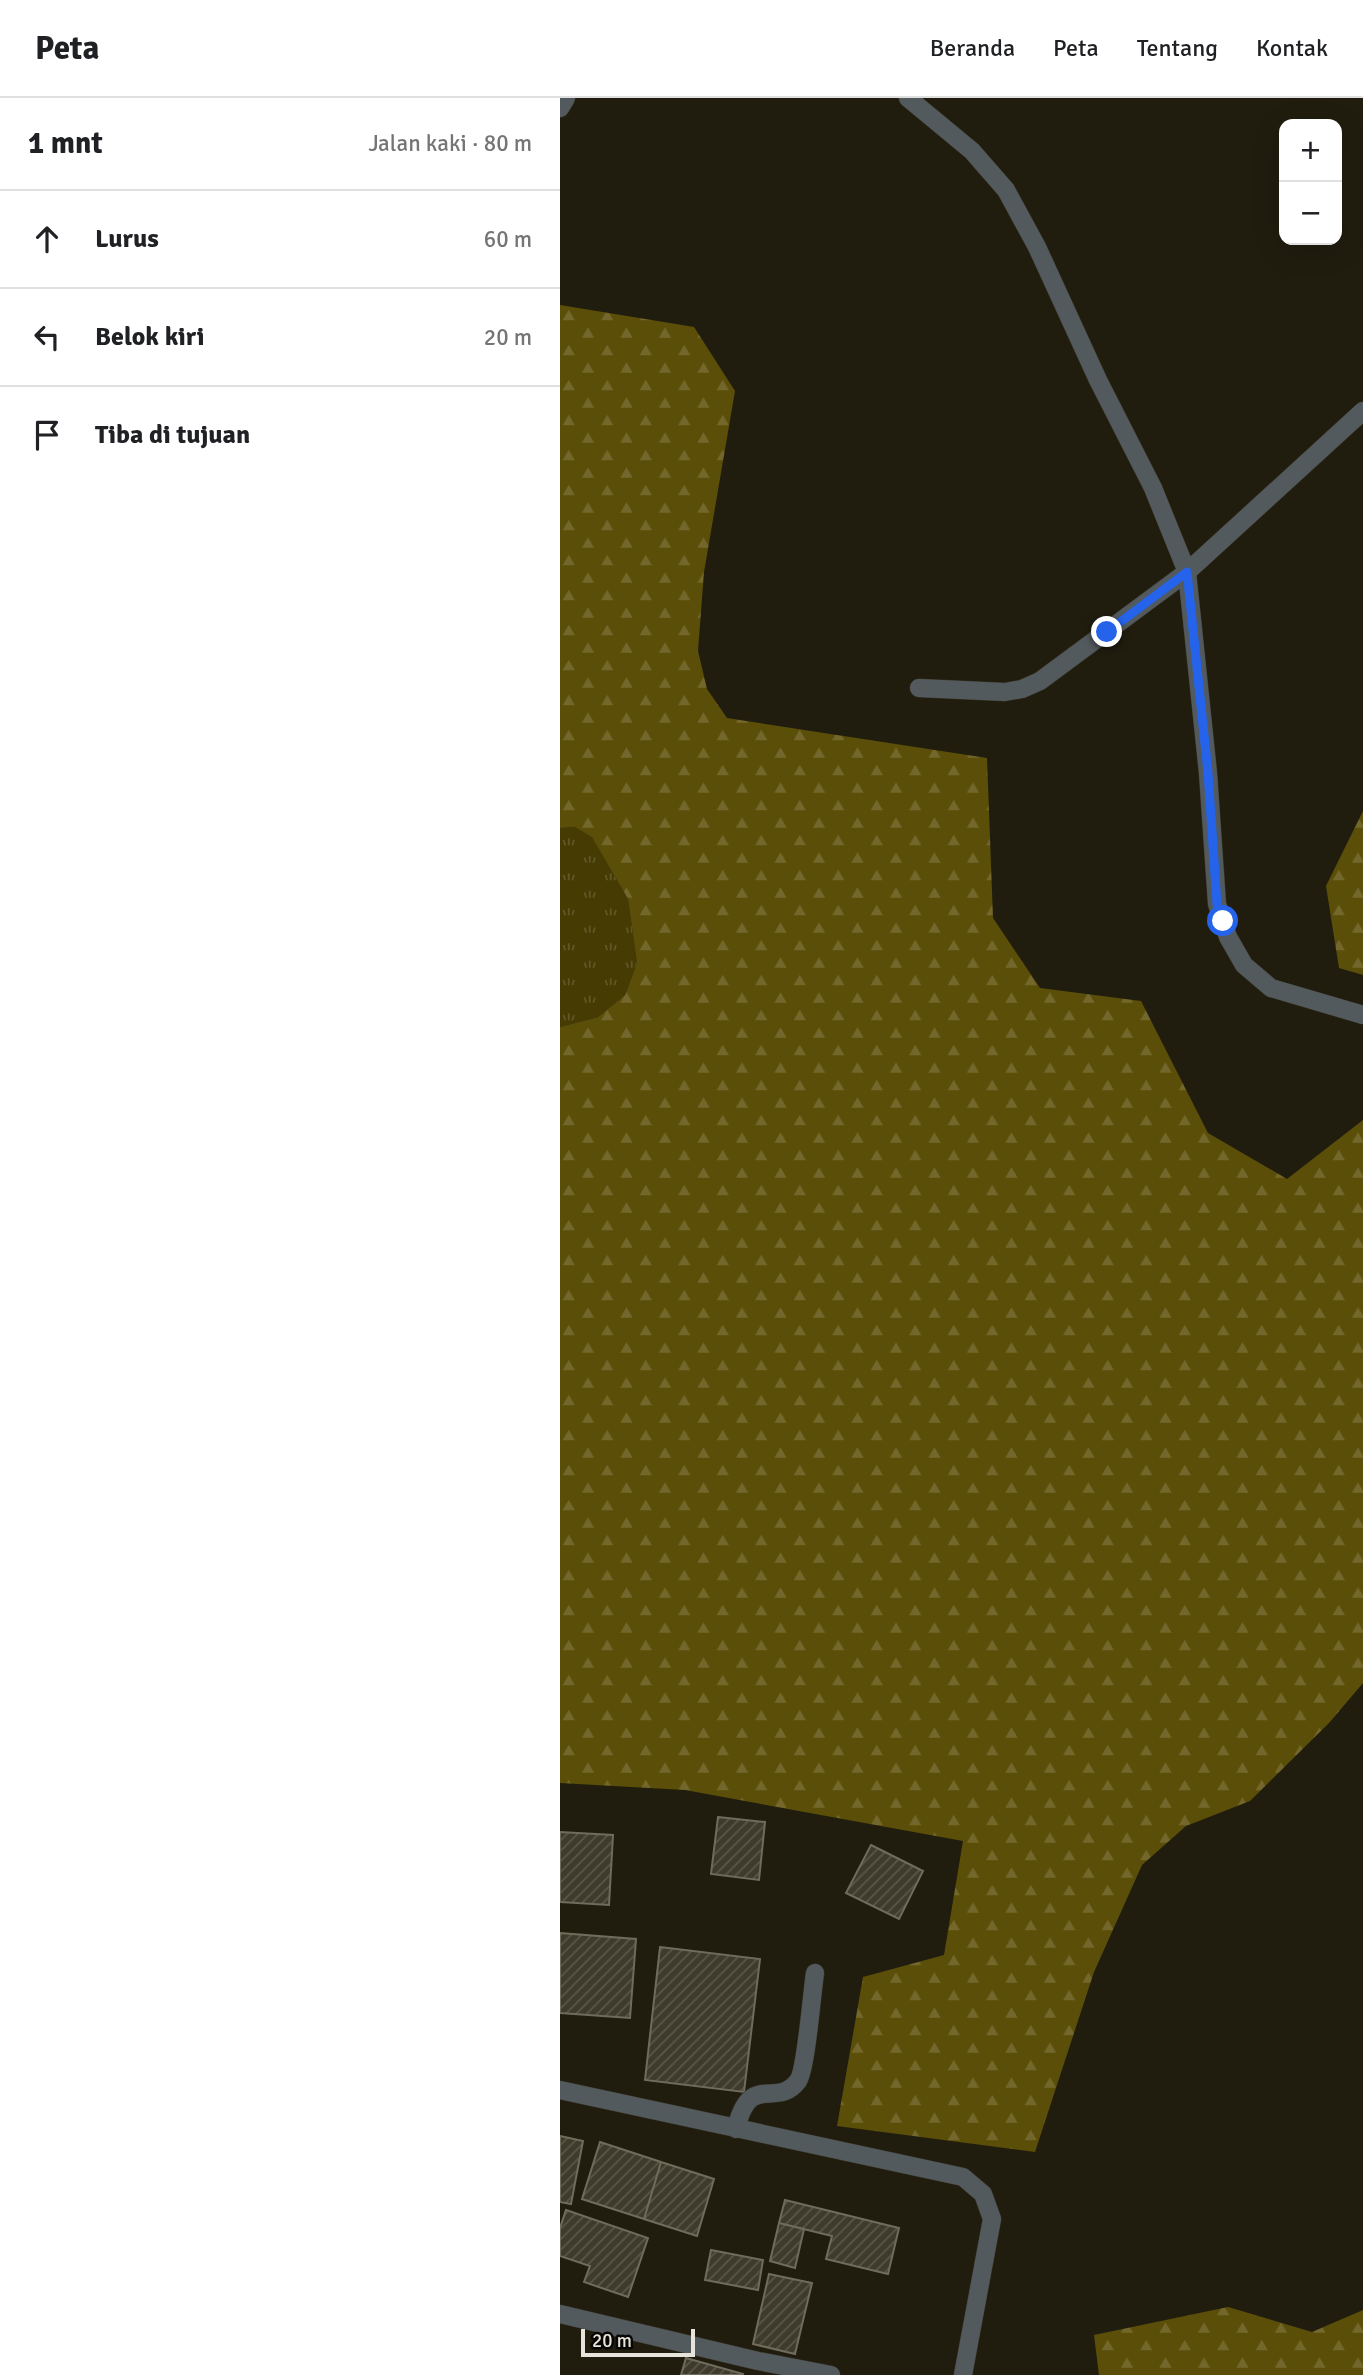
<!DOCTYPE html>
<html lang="id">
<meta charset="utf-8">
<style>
body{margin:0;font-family:Signika,sans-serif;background:#f2f2f2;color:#202124}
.controls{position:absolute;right:21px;top:21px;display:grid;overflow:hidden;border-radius:14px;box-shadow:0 7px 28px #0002}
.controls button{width:63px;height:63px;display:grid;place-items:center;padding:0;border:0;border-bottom:2px solid #e0e0e0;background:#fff;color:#202124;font:35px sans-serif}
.scale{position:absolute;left:21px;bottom:18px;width:114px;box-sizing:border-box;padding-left:7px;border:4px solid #e6e4db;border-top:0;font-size:19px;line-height:24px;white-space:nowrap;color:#e6e4db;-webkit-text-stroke:5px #080703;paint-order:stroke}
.stop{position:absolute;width:21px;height:21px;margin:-16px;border:5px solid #2563eb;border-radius:50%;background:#fff}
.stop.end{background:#2563eb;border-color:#fff;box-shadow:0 2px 7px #0008}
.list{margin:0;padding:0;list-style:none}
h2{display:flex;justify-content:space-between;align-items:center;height:91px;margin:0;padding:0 28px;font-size:30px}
h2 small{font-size:23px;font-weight:400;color:#757577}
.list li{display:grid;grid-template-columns:46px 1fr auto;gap:21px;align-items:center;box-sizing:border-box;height:98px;padding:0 28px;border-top:2px solid #e0e0e0}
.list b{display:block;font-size:26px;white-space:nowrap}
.list em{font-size:23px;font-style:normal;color:#757577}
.icon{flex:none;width:38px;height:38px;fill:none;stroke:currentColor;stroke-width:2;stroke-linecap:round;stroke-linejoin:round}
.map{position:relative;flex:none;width:803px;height:2277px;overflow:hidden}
header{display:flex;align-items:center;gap:42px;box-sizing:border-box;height:98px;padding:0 35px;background:#fff;border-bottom:2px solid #e0e0e0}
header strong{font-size:33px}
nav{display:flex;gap:38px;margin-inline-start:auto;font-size:24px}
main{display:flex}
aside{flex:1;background:#fff}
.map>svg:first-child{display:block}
</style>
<header>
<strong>Peta</strong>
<nav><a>Beranda</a><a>Peta</a><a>Tentang</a><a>Kontak</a></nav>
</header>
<main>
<aside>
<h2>1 mnt<small>Jalan kaki · 80 m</small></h2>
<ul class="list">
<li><svg class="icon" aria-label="ahead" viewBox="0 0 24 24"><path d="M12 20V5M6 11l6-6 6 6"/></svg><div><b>Lurus</b></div><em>60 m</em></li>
<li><svg class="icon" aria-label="left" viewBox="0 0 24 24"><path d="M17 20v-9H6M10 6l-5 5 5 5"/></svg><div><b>Belok kiri</b></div><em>20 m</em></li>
<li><svg class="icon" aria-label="arrive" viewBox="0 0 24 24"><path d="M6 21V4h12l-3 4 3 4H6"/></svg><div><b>Tiba di tujuan</b></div></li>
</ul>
</aside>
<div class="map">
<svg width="803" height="2277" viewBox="0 0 803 2277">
<defs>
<pattern id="grass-tufts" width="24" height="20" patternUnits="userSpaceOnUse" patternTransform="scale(1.75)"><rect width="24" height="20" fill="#453b03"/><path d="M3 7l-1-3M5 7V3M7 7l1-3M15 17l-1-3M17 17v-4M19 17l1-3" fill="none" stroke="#605727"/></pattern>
<pattern id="forest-firs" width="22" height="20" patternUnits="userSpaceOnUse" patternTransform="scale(1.75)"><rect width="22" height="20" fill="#5b4e08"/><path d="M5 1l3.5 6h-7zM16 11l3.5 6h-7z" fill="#73672b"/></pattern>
<pattern id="building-hatch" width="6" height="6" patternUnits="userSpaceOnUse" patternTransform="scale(1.75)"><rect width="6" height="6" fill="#3e3b2c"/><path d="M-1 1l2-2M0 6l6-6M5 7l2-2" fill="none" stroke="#5a574a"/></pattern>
</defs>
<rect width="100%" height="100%" fill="#201d0f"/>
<!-- grass -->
<path fill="url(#grass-tufts)" d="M15,729l17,9 36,63 9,64 -12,32 -27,22 -38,10v-199z"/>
<!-- forest -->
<path fill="url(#forest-firs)" d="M0,207l134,22 41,64 -31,181 -6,79 9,38 20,29 260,40 6,160 47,70 101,13 67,132 79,46 76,-59v563l-34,40 -79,78 -64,25 -44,39 -48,107 -59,180 -198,-26 26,-149 81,-22 19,-114 -278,-51 -125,-7v-756l38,-10 27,-22 12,-32 -9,-64 -36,-62 -17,-10 -15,1z
M803,713v164l-24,-7 -13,-82z
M668,2209l84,25 51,-22v65h-264l-5,-40z"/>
<!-- building -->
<path fill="url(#building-hatch)" stroke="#6f6c5b" stroke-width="2" d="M158,1719l47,5 -6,58 -48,-6z
M0,1734l53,3 -4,70 -49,-3z
M311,1747l52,26 -24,48 -53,-26z
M0,1835l76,6 -6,79 -70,-5z
M100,1849l100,12 -16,133 -99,-12z
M0,2038l23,5 -12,63 -11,-2z
M40,2044l61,20 -17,57 -62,-20z
M101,2064l53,17 -17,57 -53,-17z
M225,2102l114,28 -11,46 -62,-15 6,-23 -53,-13z
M6,2112l82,28 -20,59 -44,-15 6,-16 -30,-10v-28z
M219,2125l25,6 -9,39 -25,-7z
M151,2152l52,10 -5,30 -53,-10z
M209,2176l43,9 -17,71 -42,-10z
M126,2260l57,16v1h-62z"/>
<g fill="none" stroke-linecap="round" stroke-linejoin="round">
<defs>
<path id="minor" d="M348,0l64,53 34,39 31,57 61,133 55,108 34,84 176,-161
M0,10l6,-10
M627,474l21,201 9,131 11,33 16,28 27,23 92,27
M359,590l86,4 17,-3 18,-8 147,-109
M0,1992l403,87 20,17 9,25 -29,156
M176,2031c14,-59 40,-19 62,-48 8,-11 14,-89 17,-108
M0,2216l198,47 73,14"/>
</defs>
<!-- minor casing -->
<use href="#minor" stroke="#3c392c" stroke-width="19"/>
<!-- minor -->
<use href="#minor" stroke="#535a5e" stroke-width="18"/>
</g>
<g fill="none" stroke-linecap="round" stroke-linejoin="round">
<!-- route -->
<path stroke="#2563eb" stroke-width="9" d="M547,534l80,-60 21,201 9,131 6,17"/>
</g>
</svg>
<div class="controls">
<button>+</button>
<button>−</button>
</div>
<div class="scale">20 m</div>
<div class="stop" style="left:663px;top:823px"></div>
<div class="stop end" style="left:547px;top:534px"></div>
</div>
</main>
